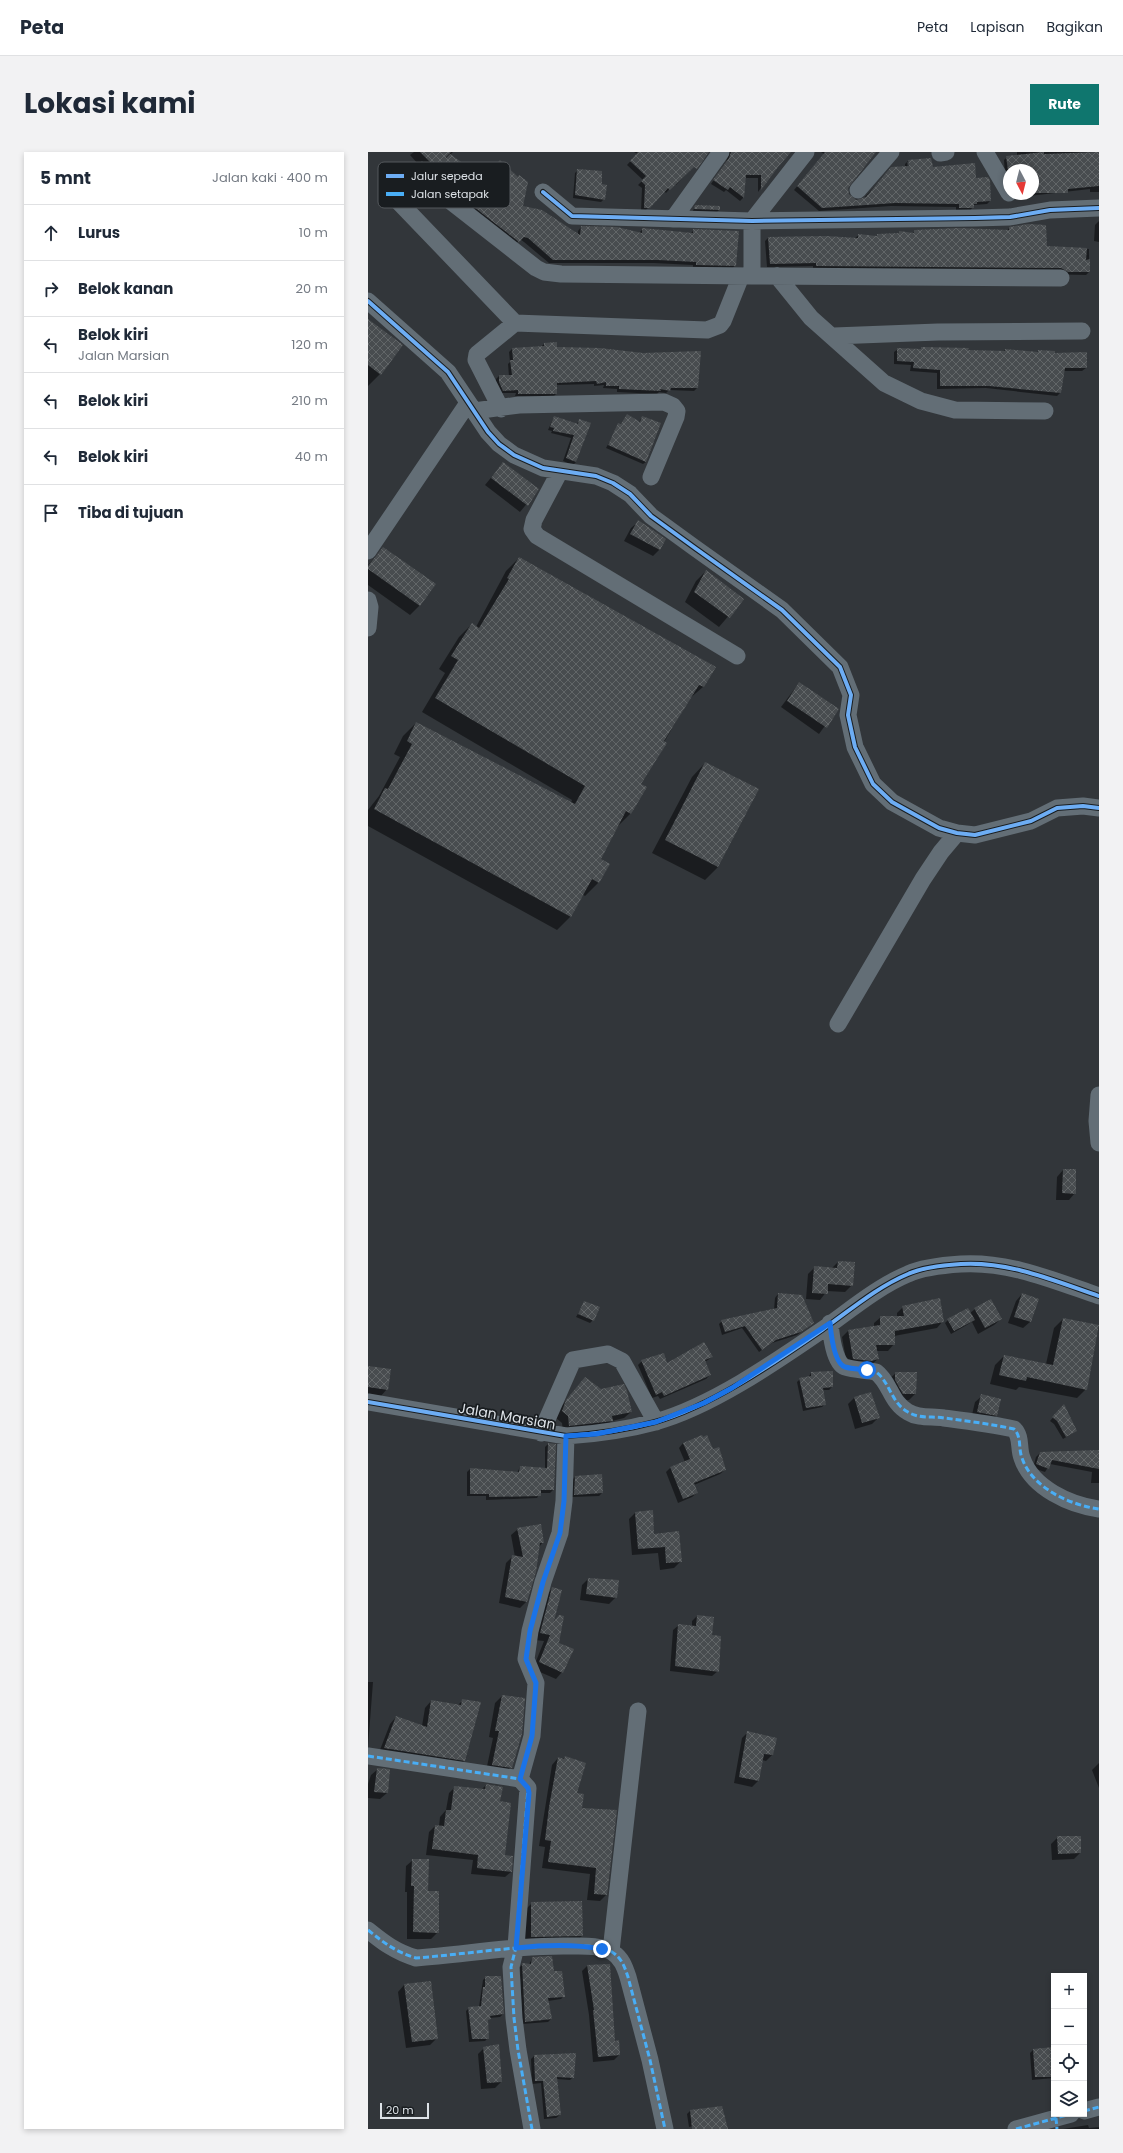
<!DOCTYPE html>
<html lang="id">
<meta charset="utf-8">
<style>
body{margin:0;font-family:Poppins,sans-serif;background:#f2f2f3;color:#1f2937}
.controls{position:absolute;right:12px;bottom:12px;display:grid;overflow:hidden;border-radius:0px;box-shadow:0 2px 6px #0003}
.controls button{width:36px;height:36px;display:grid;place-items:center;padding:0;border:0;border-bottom:1px solid #e0e1e3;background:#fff;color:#1f2937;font:20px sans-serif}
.compass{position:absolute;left:635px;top:12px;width:36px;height:36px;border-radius:50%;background:#fff;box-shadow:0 2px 6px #0003;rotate:173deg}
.scale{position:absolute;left:12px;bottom:10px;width:49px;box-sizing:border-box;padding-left:4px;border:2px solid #dde2e7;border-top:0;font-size:11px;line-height:14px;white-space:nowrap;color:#dde2e7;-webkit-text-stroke:3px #191d20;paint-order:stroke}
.stop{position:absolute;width:12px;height:12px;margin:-9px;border:3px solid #1a73e8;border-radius:50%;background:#fff}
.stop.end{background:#1a73e8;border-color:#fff;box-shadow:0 1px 4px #0008}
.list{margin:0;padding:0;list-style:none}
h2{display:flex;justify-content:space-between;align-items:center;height:52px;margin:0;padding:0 16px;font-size:17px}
h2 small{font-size:13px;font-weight:400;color:#747a83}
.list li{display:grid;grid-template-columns:26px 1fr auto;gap:12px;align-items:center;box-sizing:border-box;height:56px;padding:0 16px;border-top:1px solid #e0e1e3}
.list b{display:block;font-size:15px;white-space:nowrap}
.list p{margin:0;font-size:13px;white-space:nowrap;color:#747a83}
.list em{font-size:13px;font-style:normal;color:#747a83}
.icon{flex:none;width:22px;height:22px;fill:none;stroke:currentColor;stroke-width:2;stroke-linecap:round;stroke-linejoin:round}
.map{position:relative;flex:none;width:731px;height:1977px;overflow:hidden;border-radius:0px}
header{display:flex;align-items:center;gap:24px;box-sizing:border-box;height:56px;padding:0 20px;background:#fff;border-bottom:1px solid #e0e1e3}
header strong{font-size:19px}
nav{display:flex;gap:22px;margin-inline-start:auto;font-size:14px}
.intro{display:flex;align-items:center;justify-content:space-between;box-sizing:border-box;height:96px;padding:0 24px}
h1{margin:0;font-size:28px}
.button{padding:10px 18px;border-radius:0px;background:#0f766e;color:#fff;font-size:14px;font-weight:700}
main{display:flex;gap:24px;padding:0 24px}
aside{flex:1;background:#fff;border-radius:0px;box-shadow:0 2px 6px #0003}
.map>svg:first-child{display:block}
</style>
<header>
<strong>Peta</strong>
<nav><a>Peta</a><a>Lapisan</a><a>Bagikan</a></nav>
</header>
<div class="intro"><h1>Lokasi kami</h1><a class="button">Rute</a></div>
<main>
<aside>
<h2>5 mnt<small>Jalan kaki · 400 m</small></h2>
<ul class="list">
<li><svg class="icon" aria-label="ahead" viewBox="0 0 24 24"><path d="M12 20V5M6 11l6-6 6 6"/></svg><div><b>Lurus</b></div><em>10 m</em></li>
<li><svg class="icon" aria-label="right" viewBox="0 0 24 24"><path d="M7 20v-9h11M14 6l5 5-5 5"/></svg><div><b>Belok kanan</b></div><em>20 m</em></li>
<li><svg class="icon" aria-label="left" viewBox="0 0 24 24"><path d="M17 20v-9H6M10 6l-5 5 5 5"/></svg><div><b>Belok kiri</b><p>Jalan Marsian</p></div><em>120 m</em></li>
<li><svg class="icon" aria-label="left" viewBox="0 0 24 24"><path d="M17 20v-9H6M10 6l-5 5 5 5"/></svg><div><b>Belok kiri</b></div><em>210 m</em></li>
<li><svg class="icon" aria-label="left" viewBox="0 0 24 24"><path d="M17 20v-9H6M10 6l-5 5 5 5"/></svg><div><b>Belok kiri</b></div><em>40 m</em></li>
<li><svg class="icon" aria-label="arrive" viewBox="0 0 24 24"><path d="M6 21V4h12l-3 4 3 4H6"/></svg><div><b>Tiba di tujuan</b></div></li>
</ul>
</aside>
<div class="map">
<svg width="731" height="1977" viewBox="0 0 731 1977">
<defs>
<pattern id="building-cross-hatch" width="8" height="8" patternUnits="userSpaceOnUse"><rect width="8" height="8" fill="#484c4f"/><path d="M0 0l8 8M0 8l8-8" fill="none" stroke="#626668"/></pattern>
</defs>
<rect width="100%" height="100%" fill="#32363a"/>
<!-- shadow -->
<path fill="#0007" fill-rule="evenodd" d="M46,0h39l-3,3 72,52 56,28v-4l3,-4 58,6 4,-4 48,4 3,-3 41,35 -3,4 -39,-1v-3l-39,-2h-105l-25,-21 -4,-3 -5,6 -60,-48 -23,-27 -10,-9 -4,3 -8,-9z
M266,0h62l4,7 -24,26 -2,-1 -8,9 -2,-2 -19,20h-4l1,-23 -4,-3 5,-5 -16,-15 10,-11z
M361,0h61l-13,14 -19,26v-14h-13l-2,20 -3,3 -14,-11 -2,2 -13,-8 15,-22z
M453,0h54l-28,36 4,11 11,1 30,-32 13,-1v-3l3,-3 67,18 15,22 -3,3 -13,1 -4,6h-14v-4l-65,-1 -72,5 -25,-21 30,-36zM539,10h2l1,9h-2z
M649,0h82v40h-9v-3l-61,7 4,-2v-24h-24v5l-4,-1 -1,-14 3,-3 10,-1z
M210,18l23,15 3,14 -3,3 -28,-4 2,-25z
M328,54l23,4 -3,3 -24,-1z
M731,69v21l-5,-1 1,-16z
M641,76l37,19 43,2v23l-3,3 -273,-6v-3l-46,1 -2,-26 3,-3h87l4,-3 16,1 22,-2 3,-2 13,1 2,-2h92z
M0,169l12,53 -12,12z
M176,192l12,4 141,40 -3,3 -25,-1 -3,3 -7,-1 -2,2 -40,-2v-3l-14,-1 1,-3 -10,1v-2l-38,1v9l-3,3 -38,-1 1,-3h-16l-4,-7v-7l3,-3h10l-1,-12 2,-2 -1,-10 3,-3 29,-2z
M554,196l45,3 36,1 2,-2 32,3 1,-2 16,3 32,14 -4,3h-19l-3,22 -3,3 -71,-8 -49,1v-16l-27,-2 1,-6 -17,-1v-12l4,-3 22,1z
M186,265l22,8 4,-5 -4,42 -3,3 -10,-4 8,-23 -20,-5 1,-2 -4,-1z
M274,265l4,45 -3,2 -37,-16 13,-24 20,-2z
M135,311l35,27 -18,22 -35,-27z
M270,370l22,27 -7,7 -29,-15 7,-13z
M15,396l37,57 -10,10 -42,-30v-20z
M151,406l195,109 -11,20 -14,12 -49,85 -9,29 -13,13 -18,33 8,5 -10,19 -13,13 -3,-2 -12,23 -13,13 -189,-104v-16l11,-14 21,-39 -6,-3 9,-18 13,-13 155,80 1,-3 -150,-88 23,-39 -6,-4 20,-32 13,-13 4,3 30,-56z
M338,419l37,28 -24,28 -34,-25 11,-21z
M431,531l38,26 -18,25 -38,-27z
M337,611l13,104 -13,13 -53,-27 40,-76z
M695,1018l12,23 -6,7h-13l1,-23z
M470,1110l14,23 -7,7 -18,-1 -7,9 -14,-1 2,-25 7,-7 17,1z
M410,1142l35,29 -16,12 -25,8 -13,9 -17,-24 -20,7 -3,-11 3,-3 52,-11 1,-12z
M654,1142l16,5 -8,23 -7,6 -15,-5 8,-22z
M571,1147l4,22 -6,7 -43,8v8l-6,7h-12l2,8 -7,6h-24l-5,-28 6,-6 26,-4v-4l7,-6h16v-4l6,-6z
M217,1150l8,18 -3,3 -14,-6z
M607,1157l26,10 -7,6 -16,9 -6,-12 -21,12 -6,-11 3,-3 22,-7z
M695,1167l36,7 -13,63 -9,9 -58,-11 -3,3 -26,-6 5,-19 9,-9 42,8 8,-36z
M344,1205l-7,5 5,13 -4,4 -46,20 -2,-3 -6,2 -14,-33 4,-4 24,3z
M0,1215l19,22 -6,7 -13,-2z
M443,1221l21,14 -3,3h-6l2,14 -3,3 -19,4 -6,-29 3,-3 8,-1z
M528,1221l19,21 -6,6h-12l-8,-21z
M217,1226l46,34 -7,6 -12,3 -7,6 -42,5 -1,-9 -6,-5 4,-10z
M503,1241l7,25 -6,6 -17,5 -7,-25 6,-6z
M614,1244l15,19 -7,7 -19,-3 4,-17z
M695,1254l13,25 -13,8 -9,-15 -4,-3z
M315,1291l30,7 12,20 -5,4 -26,11 3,8 -5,4 -14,6 -12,-31 5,-5 14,-5 -6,-14z
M180,1292l5,46 -3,3h-10l-3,5 -51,2v-4h-19v-24l3,-3 47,4 3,-6 25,2v-22z
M731,1299v32h-8l1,-11 -42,-8 -5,8 -12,-4 3,-11 4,-4z
M207,1325l27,16 -3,3 -27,1v-17z
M268,1360l18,23 27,26 -7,7 -14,2 -2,-17 -26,2 -3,-36z
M150,1377l25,13 -4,5 -12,54 -7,7 -21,-5 7,-40 7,-7 2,1 -4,-22z
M220,1427l28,18 -7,7 -29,-4 2,-15z
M184,1437l1,33 6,-6 -1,27 4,29 -6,7 -23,-10 11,-28 -10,-1 12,-45z
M329,1464l14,20 7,35 -6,5 -42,-5 3,-41 6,-5 13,1v-5z
M0,1530h5l-5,65z
M134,1544l9,71 -6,7 -19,-3 7,-33 -4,-1 6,-34z
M95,1548l2,60 -7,7 -80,-12 12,-31 6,-7 26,9 3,-18 6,-7 27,4z
M380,1580l24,23 -6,6 -4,-1 -4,21 -6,6 -18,-4 8,-45z
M197,1605l41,138 -6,6 -13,-1 3,-26 -48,-6 3,-21 -6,-1 13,-81 6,-7 5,1z
M731,1611v25l-7,-18z
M10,1617l9,24 -7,6 -12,-1v-14l3,-9z
M118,1633l13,17 5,54 7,16 -6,5 -34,-3 2,-14 -47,-5 3,-23 6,-6h4l1,-9 6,-7 3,-17 6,-6 26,3z
M690,1685l22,16 -6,6 -22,1 -1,-16z
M45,1708l25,72 -7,7h-24v-47h-2l1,-26z
M164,1751l50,33 -7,6 -50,1v-33z
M164,1806l21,14 11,24 -3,3 -13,2 3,18 -3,3 -26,2 -2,-57 3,-3 6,1z
M241,1813l5,77 5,13 -5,5 -21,2 -4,-47 -7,-44 5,-5z
M118,1825l17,37 -3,3 -11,1 -2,4 1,16 -3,3 -16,1 -3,-31 3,-3 10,-1 4,-27z
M62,1830l7,56 -7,7 -24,3 -8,-56 6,-7z
M116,1896l17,34 -6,6 -14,1 -3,-35z
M686,1896v30l-22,2 -2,-27 3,-3z
M166,1904l39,21 -3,3 -14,-1 4,36 -4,3 -12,1 -3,-36 -9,1 -1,-25z
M322,1959l37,18h-33v-3l-5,1 -2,-13z
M720,1973l1,3 10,-1v2h-36z"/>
<!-- building -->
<path fill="url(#building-cross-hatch)" d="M52,0h31l-5,5v1l4,-4 30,21 9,-12 5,3 6,-6 18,17 1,-2 9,7 -5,24 19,4 38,25 1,-9 36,1 25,6v-5l51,5v-4l46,2 -3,35 -40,-1v-3l-38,-2h-105l-25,-22 -4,-1 -5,5 -63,-49 -21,-26z
M270,0h71l-12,17 -3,-2 -24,23 -2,-2 -18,20h-6l1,-23 -4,-4 5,-5 -16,-15z
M363,0h60l-13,15 -17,23v-15h-15l-2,23 -14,-11 -2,3 -15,-10 16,-22z
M457,0h51l-28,36 1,6 7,6 10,-3 25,-30 18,-1 -1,-6 23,-2 2,9 42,-4 1,15 12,-1 2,3 1,21 -14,1v2h-3v4h-15v-4l-64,-1 -73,5 -25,-22z
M676,0v2l55,-2v34l-31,3v4h-35v-23h-24v2l-1,-1 -2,-15z
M209,17l25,2v13l5,1 -2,15 -30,-5z
M327,53l25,1v4l-26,-1z
M660,72l18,1 1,21 40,2 -1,12 4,-1v13h-22l-7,-4 -245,-2v-3l-46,1 -2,-27 58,-1 32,2v-4l19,2v-2l22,-1v-2l15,2v-3l45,-2 50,2v-3z
M0,167l35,26 -22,30 -13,-10z
M189,190v5l43,1 43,5 58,-2 -3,37h-27l-1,3 -10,-2 1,2 -42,-2v-3h-13v-4l-9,2 -1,-3 -39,2v11h-39v-4l-15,1 -4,-9v-7h13l-2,-15h3l-1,-12 32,-2v-3z
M553,195l48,1 -1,2 37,1v-2l33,3v-2l17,1v2l32,-1v16h-22l-4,25 -72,-7h-49v-16l-27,-2 1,-6 -17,-1v-13l24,1z
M259,262l13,8 2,-6 19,7 -15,39 -38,-17 10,-22 3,1z
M186,264l24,8 1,-5 12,4 -15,39 -10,-4 8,-23 -21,-4 1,-3 -4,-1z
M135,310l36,27 -11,17 -37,-28z
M270,368l28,19 -6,11 -30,-16z
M15,395l53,37 -16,22 -52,-37v-3z
M151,405l197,110 -12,20 -5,-2 -35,56 3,2 -26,41 6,3 -16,27 -5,-3 -25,48 9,5 -11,19 -7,-4 -21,38 -197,-108 11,-21 3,1 24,-45 -5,-3 9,-19 159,82 10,-18 -150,-88 23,-38 -7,-4 21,-33 7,5 30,-49 -2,-1z
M338,418l38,29 -14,19 -36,-26z
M431,530l40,27 -12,19 -40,-27z
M337,610l54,27 -41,78 -53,-27z
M695,1017h13v25l-14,-1z
M470,1109l17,1 -2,24 -25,-2v10l-16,-1 2,-27 23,2z
M410,1141l24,2 12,28 -13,9 -25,8 -14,10 -17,-24 -20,6 -4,-12 56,-12z
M654,1141l17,6 -8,23 -17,-5z
M572,1146l4,24 -49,9v14h-19l3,14 -8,2 -18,-2 -5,-29 32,-5v-9h24l-2,-10z
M623,1147l11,20 -17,9 -11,-20z
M216,1149l16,6 -6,14 -16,-7z
M600,1156l7,12 -21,11 -7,-12z
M695,1166l36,7 -12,65 -60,-13 -1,4 -27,-6 5,-20 49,10z
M336,1190l9,15 -8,3 6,15 -47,21 -2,-4 -6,3 -15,-35 23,-7 3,10z
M0,1214l23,3 -3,21 -20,-3z
M465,1219v16l-10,1 3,17 -20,3 -7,-30 12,-2v-4z
M527,1220h22l-1,22h-13l-8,-14z
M217,1225l16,12 23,-5 3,7 5,21 -20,4 1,5 -44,5 -1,-10 -6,-5 4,-11z
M503,1240l9,26 -18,5 -8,-26z
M613,1242l20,5 -4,17 -20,-4z
M696,1252l13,27 -11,6 -9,-16 -5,-4z
M334,1283l1,2 4,-2 6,14 6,-2 7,23 -32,13 4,10 -15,6 -13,-32 20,-8 -7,-16z
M180,1291l8,1 -2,46h-13v6l-52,1v-3h-19v-26l49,4 1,-6 27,2z
M731,1298v19l-47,-9 -3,9 -13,-5 4,-12z
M234,1322l1,19 -29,2 1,-19z
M285,1358l1,24 25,-3 3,31 -16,1 -1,-16 -27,2 -3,-37z
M173,1372l3,19h-4l-4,29 -9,30 -22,-5 7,-42 11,2 -6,-29z
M220,1426l31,2 -2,18 -31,-4z
M184,1435l10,3 -8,31 5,-6 5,1 -5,27 15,6 -11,24 -24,-11 11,-27 -10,-2z
M329,1463l17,2 -2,18 9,1 -2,36 -44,-6 3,-42 18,2z
M134,1543l23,3 -3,36 -10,34 -20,-3 7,-34h-4z
M94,1547l19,3 -16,59 -81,-13 12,-32 31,11 4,-27 30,5z
M379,1579l30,7 -4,17 -9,-1 -5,27 -20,-4z
M197,1604l21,7 -9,30 7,1 -2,14 35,2 -10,85 -13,-1 2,-26 -48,-6 3,-21 -6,-1 4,-33 9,-50 6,2z
M9,1616l13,1 -2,24 -14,-1z
M118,1632l17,3 -3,14 11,2 -6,52 8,1 -1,16 -35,-4 1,-13 -46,-6 3,-24 9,1 2,-16h5l3,-24 31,3z
M689,1684h24v17l-23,1z
M44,1707h17l-1,32h11v42l-26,-1 1,-46h-3z
M214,1749l1,35 -52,1v-35z
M184,1804l2,15h8l3,26 -17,1 4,21 -27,3 -3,-59 9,1 1,-7z
M242,1812l5,77 4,-1 1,15 -22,2 -5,-47h1l-7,-45z
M117,1824h16l3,38 -14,2 1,3 -3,1 1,19h-17l-4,-32 13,-1 2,-19h2z
M63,1829l7,58 -26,3 -8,-58z
M131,1892l3,38 -15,1 -4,-36z
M686,1895v30h-19l-2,-28z
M208,1901l-2,25 -17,-1 4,38 -14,2 -4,-36h-8l-1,-26z
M354,1954l6,23h-36l-2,-19z"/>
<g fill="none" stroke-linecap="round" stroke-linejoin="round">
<!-- minor -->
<path stroke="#636e76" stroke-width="17" d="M617,0l24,41
M572,1l6,-1
M490,38l33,-38
M175,40l29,24 180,5 223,-3 35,-1 40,-7 49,-2
M76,44l92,72 8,4 17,2 191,2v-55l54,-69
M28,47l119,124 192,7 13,-5 3,-4 18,-45
M305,67l48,-67
M384,124l309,2
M409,124l34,42 73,65 37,18 34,9 90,1
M0,149l80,71 40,60 11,12 15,11 29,13 53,8 17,7 17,11 21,22 44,32 87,62 58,57 11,28 -3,20 7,32 18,37 19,18 47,26 18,5 18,2 56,-14 26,-13 26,-2 16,2
M466,184l104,-4 144,-1
M133,257l-25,-49 1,-6 38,-31
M106,259l45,-6 145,-3 9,4 4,5 -1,6 -25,60
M192,319l-26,49 -2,9 5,7 200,120
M0,399l100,-148
M0,448l2,7 -2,21
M470,872l85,-145 18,-27 16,-19
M731,943l-2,26 2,22
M462,1171c1,11 4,40 15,44 9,3 21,3 31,5 14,10 15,31 32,40 11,7 24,4 36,6 23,3 47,6 70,11 8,8 4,19 8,29 10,30 48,47 77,51
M0,1250l198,34c30,-2 60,-6 89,-14 55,-15 119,-59 167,-92 27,-19 55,-43 86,-56 15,-7 37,-9 53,-10 48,-3 94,17 138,32
M173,1281l32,-73 35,-6 14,7 34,61
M0,1604l152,23 8,9 -12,159 -5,20 3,51 4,32 14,79
M152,1627l12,-43 4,-53 -10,-24 4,-28 13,-49 17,-49 4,-32 2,-65
M0,1778c16,13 28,22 48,28 52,-4 103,-13 155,-12 13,0 29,-1 41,6 10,6 13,16 16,25l22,83 15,69
M243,1799l27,-240
M716,1959l15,-4
M648,1977l55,-15"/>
<!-- quiet -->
<path stroke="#49aef6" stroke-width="3" stroke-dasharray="6 3" stroke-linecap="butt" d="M462,1171c1,11 4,40 15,44 9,3 21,3 31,5 14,10 15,31 32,40 11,7 24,4 36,6 23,3 47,6 70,11 8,8 4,19 8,29 10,30 48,47 77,51
M0,1604l152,23 8,9 -12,159 -5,20 3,51 4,32 14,79
M152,1627l12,-43 4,-53 -10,-24 4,-28 13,-49 17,-49 4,-32 2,-65
M0,1778c16,13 28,22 48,28 52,-4 103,-13 155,-12 13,0 29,-1 41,6 10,6 13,16 16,25l22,83 15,69
M716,1959l15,-4
M688,1966l1,11
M648,1977l55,-15"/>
<defs>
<path id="cycleway" d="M175,40l29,24 180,5 223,-3 35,-1 40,-7 49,-2
M0,149l80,71 40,60 11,12 15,11 29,13 53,8 17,7 17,11 21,22 44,32 87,62 58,57 11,28 -3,20 7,32 18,37 19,18 47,26 18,5 18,2 56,-14 26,-13 26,-2 16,2
M0,1250l198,34c30,-2 60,-6 89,-14 55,-15 119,-59 167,-92 27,-19 55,-43 86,-56 15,-7 37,-9 53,-10 48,-3 94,17 138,32"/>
</defs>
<!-- cycleway casing -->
<use href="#cycleway" stroke="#191d20" stroke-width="6"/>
<!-- cycleway -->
<use href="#cycleway" stroke="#6dadf4" stroke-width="4"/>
</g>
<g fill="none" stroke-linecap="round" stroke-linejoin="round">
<!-- route -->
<path stroke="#1a73e8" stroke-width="5" d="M234,1797c-28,-5 -58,-4 -86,-1l13,-155 -1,-5 -8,-9 12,-43 4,-53 -10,-24 4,-28 13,-49 17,-49 4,-32 2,-65 30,-2 60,-12 48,-19 28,-15 98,-65c1,11 4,40 15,44 7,2 15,2 22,3"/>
</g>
<g text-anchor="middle" stroke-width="3.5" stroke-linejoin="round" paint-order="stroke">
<!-- street labels -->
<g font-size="14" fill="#dde2e7" stroke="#191d20">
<text transform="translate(139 1264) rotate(10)" y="5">Jalan Marsian</text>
</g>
</g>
<!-- legend -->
<rect x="10" y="10" width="132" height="46" rx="6" fill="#191d20" stroke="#54585c" stroke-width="1"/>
<rect x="18" y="22" width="18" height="4" fill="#6dadf4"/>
<rect x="18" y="40" width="18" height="4" fill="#49aef6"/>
<g font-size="11" fill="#dde2e7">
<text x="43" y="28">Jalur sepeda</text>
<text x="43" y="46">Jalan setapak</text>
</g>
</svg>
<div class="controls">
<button>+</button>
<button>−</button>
<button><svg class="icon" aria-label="locate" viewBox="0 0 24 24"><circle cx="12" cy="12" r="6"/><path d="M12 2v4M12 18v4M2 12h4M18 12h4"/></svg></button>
<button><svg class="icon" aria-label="layers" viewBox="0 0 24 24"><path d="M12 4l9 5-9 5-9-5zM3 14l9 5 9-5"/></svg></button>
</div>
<svg class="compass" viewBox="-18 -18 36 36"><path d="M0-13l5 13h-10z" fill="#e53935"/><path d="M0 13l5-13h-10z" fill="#747a83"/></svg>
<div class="scale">20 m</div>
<div class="stop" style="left:499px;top:1218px"></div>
<div class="stop end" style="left:234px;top:1797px"></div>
</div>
</main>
